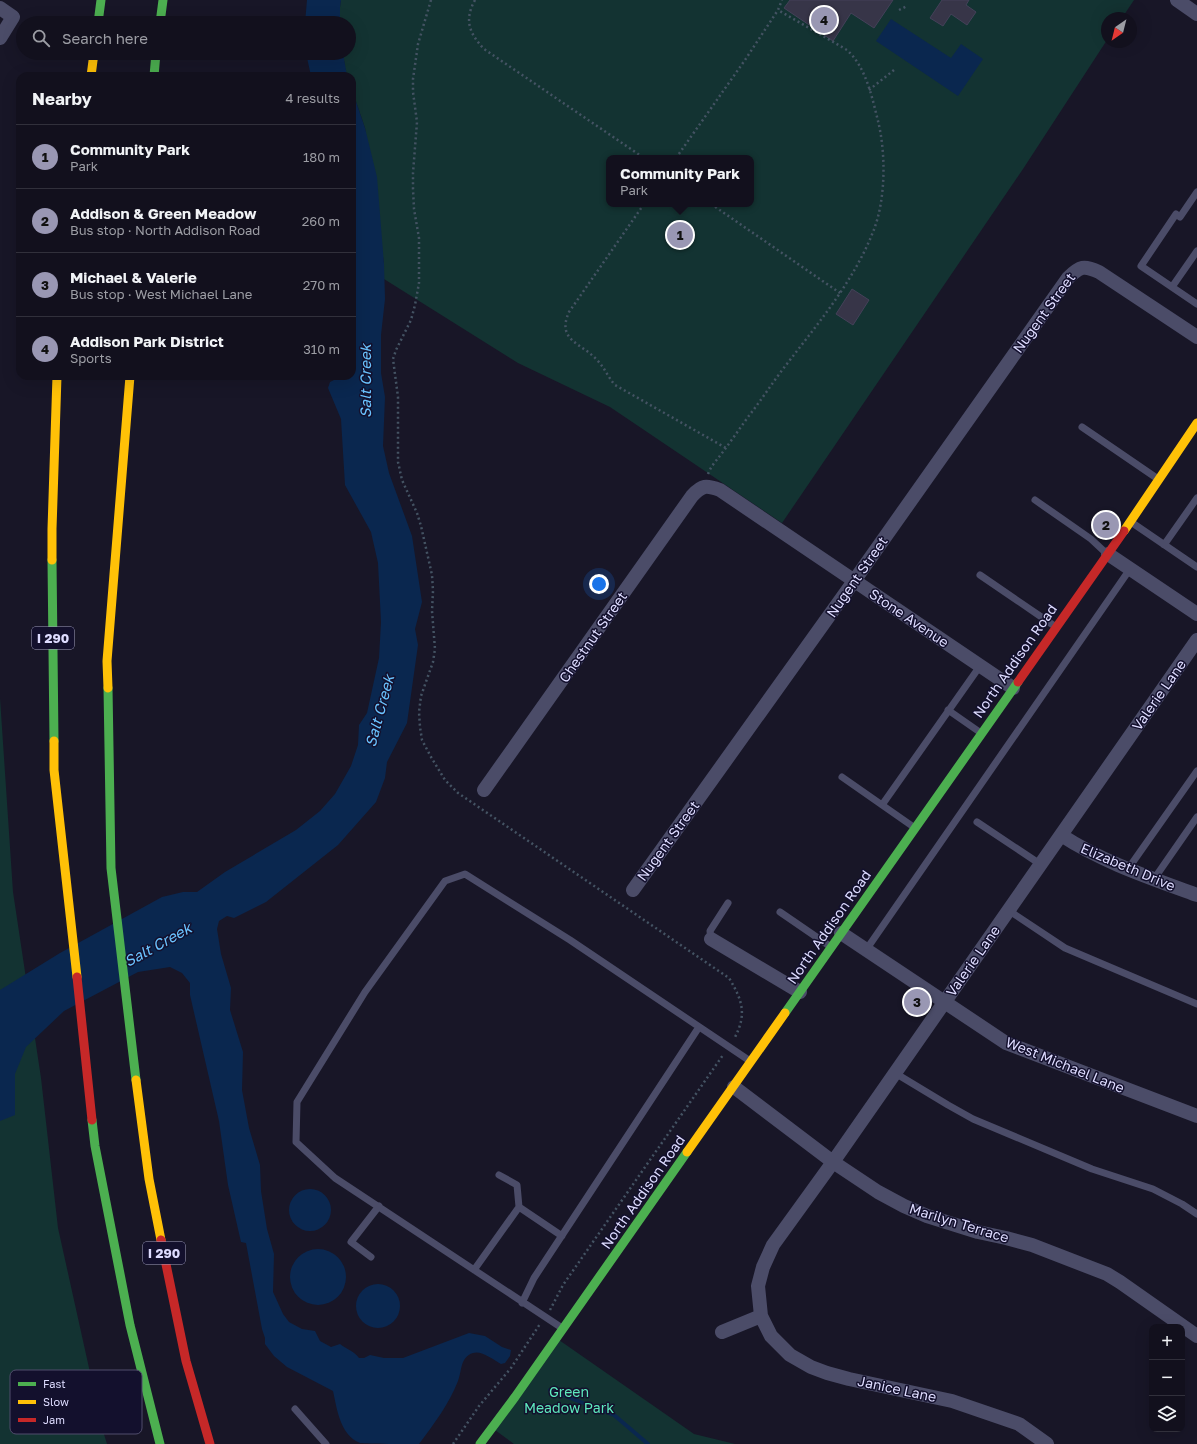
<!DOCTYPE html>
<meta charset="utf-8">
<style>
body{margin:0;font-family:"Golos Text",sans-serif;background:#1f1e2a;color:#f1f3f6}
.controls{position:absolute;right:12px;bottom:12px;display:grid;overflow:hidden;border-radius:8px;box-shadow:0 4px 16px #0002}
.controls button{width:36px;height:36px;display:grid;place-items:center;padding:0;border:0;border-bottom:1px solid #31303b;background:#12101d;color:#f1f3f6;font:20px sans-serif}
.compass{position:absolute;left:1101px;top:12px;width:36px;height:36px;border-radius:50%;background:#12101d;box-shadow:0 4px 16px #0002;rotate:215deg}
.you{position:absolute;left:599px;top:584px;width:14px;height:14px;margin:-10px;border:3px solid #fff;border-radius:50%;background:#1a73e8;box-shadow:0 0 0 6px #1a73e833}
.badge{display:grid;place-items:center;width:26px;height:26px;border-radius:50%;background:#9997b3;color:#111;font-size:13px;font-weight:700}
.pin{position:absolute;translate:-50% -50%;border:2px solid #fff;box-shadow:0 1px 4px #0006}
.popup{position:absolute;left:606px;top:155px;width:148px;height:52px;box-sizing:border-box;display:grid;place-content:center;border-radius:8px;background:#12101d;filter:drop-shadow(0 1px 3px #0005);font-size:13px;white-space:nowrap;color:#9c9da4}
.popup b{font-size:15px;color:#f1f3f6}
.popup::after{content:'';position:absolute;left:50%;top:100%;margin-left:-8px;border:8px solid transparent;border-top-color:#12101d}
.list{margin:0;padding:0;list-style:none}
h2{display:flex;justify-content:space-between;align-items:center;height:52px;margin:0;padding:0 16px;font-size:17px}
h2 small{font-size:13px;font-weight:400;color:#9c9da4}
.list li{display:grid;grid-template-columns:26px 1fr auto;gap:12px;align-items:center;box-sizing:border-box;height:64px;padding:0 16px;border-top:1px solid #31303b}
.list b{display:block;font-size:15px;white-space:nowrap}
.list p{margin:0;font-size:13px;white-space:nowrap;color:#9c9da4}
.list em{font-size:13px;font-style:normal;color:#9c9da4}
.icon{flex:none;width:22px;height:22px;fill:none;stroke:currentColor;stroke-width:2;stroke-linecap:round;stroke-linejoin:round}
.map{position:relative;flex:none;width:1197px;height:1444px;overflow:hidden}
.search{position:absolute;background:#12101d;box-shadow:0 4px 16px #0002;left:16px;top:16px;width:340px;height:44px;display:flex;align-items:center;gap:10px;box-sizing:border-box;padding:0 14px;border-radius:22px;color:#9c9da4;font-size:15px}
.panel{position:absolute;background:#12101d;box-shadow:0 4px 16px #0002;left:16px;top:72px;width:340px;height:308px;border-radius:12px}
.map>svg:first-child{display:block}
</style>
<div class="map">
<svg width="1197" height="1444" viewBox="0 0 1197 1444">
<rect width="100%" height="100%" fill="#181627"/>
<!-- green -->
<path fill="#133332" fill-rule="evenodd" d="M341,0h793l-12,18h-15v22l-84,129 -241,354 -172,-116 -92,-44 -134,-84v-15l-19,-136 -13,-38v-14h-5l-1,-2 -3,-21h6v-30h-9v-16zM609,158h142v46h-142z
M0,698l13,194 28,186 17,150 45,203 4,13h-107z
M559,1340l135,94 41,10h-221l-19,-14z"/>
<!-- water -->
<path fill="#0a274f" d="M307,0h34l-1,7v16h-35z
M891,19l60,39 10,-14 22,15 -25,37 -82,-55z
M306,53h37l4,23h-36z
M352,90l13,38 12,49 7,87 1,35 -4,36v38l4,24 -2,49 6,27 23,63 10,66 -7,27 3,16 -11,78 -20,39 -2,16 -9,24 -38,43 -72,57 -32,16 -7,-2 -8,5 -2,8 4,25 10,34 -1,22 13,42 -1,38 7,38 11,37 1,26 6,38 7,25 -1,38 10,22 6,8 13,7 13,2 5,10 11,6 9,-3c6,5 14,7 19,14h5l6,-3 14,3h19l66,-25 16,3 17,11 9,3 -1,6 -5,7 -4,1c-7,-4 -20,-14 -28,-11 -13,4 -11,18 -15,28 -9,23 -24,43 -39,63 -10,0 -52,0 -59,-1 -20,-8 -23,-34 -27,-52l-46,-24 -13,-11 -9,-12v-6l-3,-9 -16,-86 -5,-1 -13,-57 -9,-64 -29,-126v-12l-8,-10 -12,-6 -32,5 -74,39 -38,36 -11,27v41l-15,6v-131l60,-37 102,-56 21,-5h14l28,-20 71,-42 24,-19 15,-17 16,-28 7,-21 1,-20 8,-12 12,-55 2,-36 -3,-59 -7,-31 -26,-47 -4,-66 -13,-31 2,-6 12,-6h10z
M289 1210a21 21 0 1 1 42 0a21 21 0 1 1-42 0Z
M290 1277a28 28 0 1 1 56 0a28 28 0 1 1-56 0Z
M356 1306a22 22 0 1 1 44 0a22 22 0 1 1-44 0Z"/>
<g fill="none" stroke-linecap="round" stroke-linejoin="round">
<!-- stream -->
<path stroke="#0a274f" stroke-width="4" d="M550,1390l64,25 34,29"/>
</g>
<!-- building -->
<path fill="#373548" stroke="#444159" d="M790,0h103l-19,28 -23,-15 -18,28 -49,-33z
M942,0h27l-3,5 10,7 -9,13 -16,-11 -8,12 -13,-8z
M852,289l17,11 -16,25 -17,-11z"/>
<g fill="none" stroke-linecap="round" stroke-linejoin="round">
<!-- path -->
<path stroke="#445363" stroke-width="2.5" stroke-dasharray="2 3" stroke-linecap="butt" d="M431,0l-13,44 -5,35v13l4,30 -4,51v16l1,20 5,29v45l-4,22 -4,15 -15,30 -3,9 5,38v65l4,18 15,33 4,13 11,49 1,16 -1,20 3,38 -2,13 -12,34 -2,16 1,15 2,13 9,17 14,23 13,13 271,185c14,23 18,37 5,61
M475,0c-11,20 -6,33 9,49l160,109
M899,10l8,-4
M869,90l25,-20
M676,158l69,-98 33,-50 4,-10
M644,204l-75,108c-13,29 13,31 28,48 8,8 10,16 18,25l111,63
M711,204l129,89
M708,474c2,-6 7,-12 11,-17 10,-13 19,-26 29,-40 11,-14 21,-29 32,-44 34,-45 72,-88 93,-141 13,-32 13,-79 5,-111 -6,-24 -12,-54 -31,-71l-69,-40
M550,1310l13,-25 160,-230
M453,1444l26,-38 32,-38 29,-44"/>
<!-- lane -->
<path stroke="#4b4c68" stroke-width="7" d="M1176,214l-35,52 56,38
M1180,217l17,-25
M1172,287l25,-36
M1082,427l76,52
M1035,500l56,39 16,15
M1131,522l66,45
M1164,545l33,-47
M980,575l76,52
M948,710l33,23
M842,777l73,51
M882,805l98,-139
M977,822l63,42
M1128,869l69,-98
M1154,879l43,-62
M1008,910l57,38 132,56
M780,912l51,35
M711,939l-1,-8 18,-28
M866,950l264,-381
M895,1073l53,32 25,14 119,50 61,20 29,15 15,10
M519,1207l43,29
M371,1257l-20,-15 28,-36
M474,1270l45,-63 -2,-22 -18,-10
M522,1303l12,-25 165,-251
M562,1328l-227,-150 -39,-36 1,-40 68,-110 80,-111 20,-7 105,66 180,121
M295,1409l31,35"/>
<!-- street -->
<path stroke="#4b4c68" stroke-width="14" d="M1177,0l20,14
M0,8l13,9 -13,21
M1108,554l89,60
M484,790l208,-294c10,-11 14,-11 28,-6l293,198
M1061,835c41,27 90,43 136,60
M633,890l221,-309 214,-303c12,-12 16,-13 31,-6l98,65
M841,933l165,110 191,73
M711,939l89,53
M734,1087l99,75 45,30 26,14 23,10 51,16 28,6 26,7 75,29 13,8 77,54
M722,1332l39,-16
M1047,1444l-28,-20 -67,-23 -103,-22 -22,-6 -16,-6 -21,-12 -19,-19 -10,-20 -3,-30 5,-19 10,-22 60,-83 364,-522"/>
<!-- fast -->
<path stroke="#4caf50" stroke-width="9" d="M98,23l3,-23
M160,23l3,-23
M154,76l2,-23
M52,560l2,181
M108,688l3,180 25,212
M785,1013l233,-331
M92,1120l3,26 35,179 30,119
M480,1444l35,-47 172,-245"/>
<!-- slow -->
<path stroke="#ffc107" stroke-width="9" d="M91,76l3,-23
M1124,531l73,-108
M52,560v-31l5,-153
M108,688l-1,-27 23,-285
M54,741v29l23,207
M136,1080l13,99 12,61
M687,1152l98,-139"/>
<!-- jam -->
<path stroke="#c62828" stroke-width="9" d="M1018,682l106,-151
M77,977l15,143
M161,1240l25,121 24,83"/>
</g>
<g text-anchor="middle" stroke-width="3" stroke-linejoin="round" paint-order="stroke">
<!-- shield labels -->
<g fill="#13102d" stroke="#a19fc0" stroke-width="1">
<rect x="32" y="627" width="42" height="22" rx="3"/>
<rect x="143" y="1242" width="42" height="22" rx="3"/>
</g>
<g font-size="13" font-weight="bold" fill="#dedcff">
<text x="53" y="643">I 290</text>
<text x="164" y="1258">I 290</text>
</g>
<!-- street labels -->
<g font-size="14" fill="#dedcff" stroke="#13102d">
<text transform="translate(1044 313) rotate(-54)" y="5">Nugent Street</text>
<text transform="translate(857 577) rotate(-55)" y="5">Nugent Street</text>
<text transform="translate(909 618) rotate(34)" y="5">Stone Avenue</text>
<text transform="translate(593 637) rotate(-55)" y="5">Chestnut Street</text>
<text transform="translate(1015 661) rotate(-55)" y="5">North Addison Road</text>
<text transform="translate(1159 695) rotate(-55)" y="5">Valerie Lane</text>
<text transform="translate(668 841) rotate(-54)" y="5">Nugent Street</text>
<text transform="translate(1128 867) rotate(23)" y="5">Elizabeth Drive</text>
<text transform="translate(829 927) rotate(-55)" y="5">North Addison Road</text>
<text transform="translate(973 961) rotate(-55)" y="5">Valerie Lane</text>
<text transform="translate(1065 1065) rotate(22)" y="5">West Michael Lane</text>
<text transform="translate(643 1192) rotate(-55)" y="5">North Addison Road</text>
<text transform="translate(959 1223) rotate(17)" y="5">Marilyn Terrace</text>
<text transform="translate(897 1389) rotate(12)" y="5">Janice Lane</text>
</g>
<!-- park labels -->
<g font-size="14" fill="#5ee9bd" stroke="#13102d">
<text x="569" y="1397">Green<tspan x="569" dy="16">Meadow Park</tspan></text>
</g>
<!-- water labels -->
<g font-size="15" font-style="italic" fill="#6ac3ff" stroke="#13102d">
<text transform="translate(366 381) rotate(-90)" y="5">Salt Creek</text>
<text transform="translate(380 711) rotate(-75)" y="5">Salt Creek</text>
<text transform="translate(158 945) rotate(-29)" y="5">Salt Creek</text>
</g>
</g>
<!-- legend -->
<rect x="10" y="1370" width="132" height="64" rx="6" fill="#13102d" stroke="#504d6c" stroke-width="1"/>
<rect x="18" y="1382" width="18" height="4" fill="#4caf50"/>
<rect x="18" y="1400" width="18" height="4" fill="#ffc107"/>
<rect x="18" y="1418" width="18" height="4" fill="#c62828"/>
<g font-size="11" fill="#dedcff">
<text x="43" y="1388">Fast</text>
<text x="43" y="1406">Slow</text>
<text x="43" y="1424">Jam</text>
</g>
</svg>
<div class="controls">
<button>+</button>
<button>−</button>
<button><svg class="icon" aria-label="layers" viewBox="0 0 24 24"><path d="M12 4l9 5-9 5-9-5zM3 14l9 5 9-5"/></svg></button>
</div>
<svg class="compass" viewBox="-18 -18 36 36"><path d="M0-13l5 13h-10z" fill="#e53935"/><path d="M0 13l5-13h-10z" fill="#9c9da4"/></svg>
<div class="you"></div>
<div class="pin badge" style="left:680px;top:235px">1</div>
<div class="popup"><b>Community Park</b>Park</div>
<div class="pin badge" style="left:1106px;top:525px">2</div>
<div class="pin badge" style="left:917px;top:1002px">3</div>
<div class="pin badge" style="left:824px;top:20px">4</div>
<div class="search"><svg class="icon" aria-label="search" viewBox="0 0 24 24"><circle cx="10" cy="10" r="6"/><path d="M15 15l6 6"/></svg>Search here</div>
<section class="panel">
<h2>Nearby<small>4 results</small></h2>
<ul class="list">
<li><span class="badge">1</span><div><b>Community Park</b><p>Park</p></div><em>180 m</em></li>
<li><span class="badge">2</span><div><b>Addison &amp; Green Meadow</b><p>Bus stop · North Addison Road</p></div><em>260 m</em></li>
<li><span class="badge">3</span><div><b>Michael &amp; Valerie</b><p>Bus stop · West Michael Lane</p></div><em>270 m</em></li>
<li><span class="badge">4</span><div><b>Addison Park District</b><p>Sports</p></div><em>310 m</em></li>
</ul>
</section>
</div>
